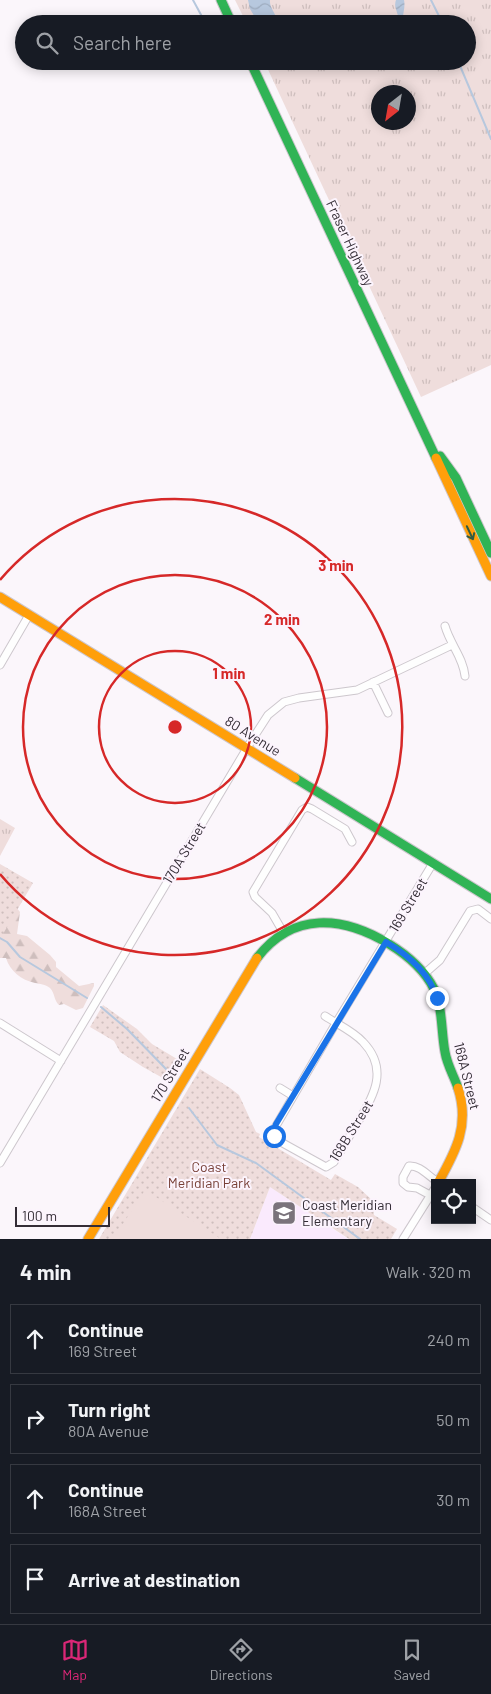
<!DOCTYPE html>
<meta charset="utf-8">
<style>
body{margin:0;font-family:Barlow,sans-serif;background:#242831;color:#f1f3f6}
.controls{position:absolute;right:15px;bottom:15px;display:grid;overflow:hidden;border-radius:0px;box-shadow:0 2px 12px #0003}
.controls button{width:45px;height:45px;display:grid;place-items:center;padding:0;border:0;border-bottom:1px solid #363941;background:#171b24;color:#f1f3f6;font:25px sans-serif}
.compass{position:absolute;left:371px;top:85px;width:45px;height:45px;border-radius:50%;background:#171b24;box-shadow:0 2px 12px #0003;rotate:211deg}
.scale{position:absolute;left:15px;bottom:12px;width:95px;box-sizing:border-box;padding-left:5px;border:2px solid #342d36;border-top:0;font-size:14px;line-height:18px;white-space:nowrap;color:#342d36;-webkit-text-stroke:4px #fcf4fd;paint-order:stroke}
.stop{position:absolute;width:15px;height:15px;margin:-11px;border:4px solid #1a73e8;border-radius:50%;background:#fff}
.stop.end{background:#1a73e8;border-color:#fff;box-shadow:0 1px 5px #0008}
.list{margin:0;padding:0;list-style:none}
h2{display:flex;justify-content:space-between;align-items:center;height:65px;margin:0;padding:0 20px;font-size:21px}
h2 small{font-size:16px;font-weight:400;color:#9ea1a6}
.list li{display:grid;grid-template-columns:32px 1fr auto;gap:15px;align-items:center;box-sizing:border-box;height:70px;margin:0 10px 10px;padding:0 10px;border:1px solid #363941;border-radius:0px}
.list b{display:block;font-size:19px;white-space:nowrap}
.list p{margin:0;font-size:16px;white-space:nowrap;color:#9ea1a6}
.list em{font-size:16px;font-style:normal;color:#9ea1a6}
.icon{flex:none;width:28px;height:28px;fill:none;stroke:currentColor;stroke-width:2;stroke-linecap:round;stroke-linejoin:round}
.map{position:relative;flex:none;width:491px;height:1239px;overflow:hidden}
.search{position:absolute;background:#171b24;box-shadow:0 2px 12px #0003;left:15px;right:15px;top:15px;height:55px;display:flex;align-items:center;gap:12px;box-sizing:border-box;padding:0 18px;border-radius:28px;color:#9ea1a6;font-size:19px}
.sheet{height:385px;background:#171b24}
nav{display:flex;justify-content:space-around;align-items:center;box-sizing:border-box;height:70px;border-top:1px solid #363941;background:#171b24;font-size:14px;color:#9ea1a6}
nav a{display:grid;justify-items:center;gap:2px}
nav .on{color:#db2777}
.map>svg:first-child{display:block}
</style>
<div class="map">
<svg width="491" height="1239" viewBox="0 0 491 1239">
<defs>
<pattern id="grass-tufts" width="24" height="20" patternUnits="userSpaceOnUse" patternTransform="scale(1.25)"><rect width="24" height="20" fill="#efdddc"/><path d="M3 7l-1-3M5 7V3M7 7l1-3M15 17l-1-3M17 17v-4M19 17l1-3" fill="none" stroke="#cebebd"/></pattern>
<pattern id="forest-firs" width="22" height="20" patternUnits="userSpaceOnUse" patternTransform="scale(1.25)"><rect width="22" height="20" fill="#efdddc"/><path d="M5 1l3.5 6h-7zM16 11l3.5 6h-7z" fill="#cebebd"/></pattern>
<pattern id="park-dots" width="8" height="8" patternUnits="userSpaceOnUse" patternTransform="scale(1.25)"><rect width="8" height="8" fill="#efdddc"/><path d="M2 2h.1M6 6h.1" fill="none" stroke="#cebebd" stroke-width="1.8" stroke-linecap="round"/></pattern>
<pattern id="water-waves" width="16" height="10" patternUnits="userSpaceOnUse" patternTransform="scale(1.25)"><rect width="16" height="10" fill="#b7c8de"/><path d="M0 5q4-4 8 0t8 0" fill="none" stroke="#9eacbf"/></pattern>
</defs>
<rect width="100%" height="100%" fill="#fbf6fb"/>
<!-- built -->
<path fill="#faeafd" d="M270,1187l78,52h-98z"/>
<!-- grass -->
<path fill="url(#grass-tufts)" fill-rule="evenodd" d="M235,0h256v365l-70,32 -157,-336h203v-37h-220zM378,92h30v30h-30z
M0,819l15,9 -15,28z"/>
<!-- forest -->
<path fill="url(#forest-firs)" d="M16,907l4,5 -3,22 10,2 23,19 6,7v5l23,19 15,-3v3l-11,22 -7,2 -12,-6 -5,1c-5,-4 -4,-12 -9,-17 -5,-4 -10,-4 -15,-5 -14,-3 -25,-12 -29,-25h-6v-31z"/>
<!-- park -->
<path fill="url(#park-dots)" d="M0,864l33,19 -33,56z
M103,1005l34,24 15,15 30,18 -12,20 -27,-15 -23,-15 -6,-11 -24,-14z
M200,1069l30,19 9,7 17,37 4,2 -1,3 72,43 4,-6 23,13 14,13 2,15 23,14 -6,10h-42l-79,-52 -20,52h-151z"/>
<!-- pitch -->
<path fill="#efdddc" d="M145,1190l76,49h-108z"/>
<!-- water -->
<path fill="url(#water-waves)" d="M248,0h22c-1,9 8,14 7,24h-18l-9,-15z
M396,0h8c2,9 -3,15 0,24h-5c1,-9 -6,-16 -3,-24z"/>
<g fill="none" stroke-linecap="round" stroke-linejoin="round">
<!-- stream -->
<path stroke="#b7c8de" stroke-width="2" d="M193,0l13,24
M431,0l12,24
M458,61l33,78
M0,938l7,4 13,15 67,41
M101,1007l26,22 40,41
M189,1108l28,37 39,18 104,76"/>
<defs>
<path id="street" d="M445,626c5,18 18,31 20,50
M0,665l29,-50
M373,682l15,31
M283,932l-11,-19 -17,-16 -2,-5 49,-82 5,-3 5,2 33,20 7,13
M424,974l16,-14 30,-49 8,-2 13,10
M325,1016c12,8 28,15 38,26 26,27 11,54 -5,80 -8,13 -16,27 -24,40l-8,5 -47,-26 -5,-5 -1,-5 63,-108 97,-160
M0,1023l61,38
M280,1088l13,8
M0,1163l250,-420 18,-28 16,-13 15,-4 58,-8 95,-45
M430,1195l-13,-7 -9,-1 -5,-4v-6l6,-11c11,-1 19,10 29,16
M472,1207l19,13
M403,1239l32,-51"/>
<path id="fast" d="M221,0l11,24
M250,61l186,397
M440,456l16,22 35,75
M295,778l196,121
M257,958c36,-47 86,-42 132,-14 18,11 35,25 45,45 9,20 7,42 11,63 2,13 9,24 13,36"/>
<path id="slow" d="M436,458l55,118
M0,597l295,181
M438,1183c18,-32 32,-58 20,-95
M88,1239l169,-281"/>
</defs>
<!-- street casing -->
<use href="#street" stroke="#cdc7cd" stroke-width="9"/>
<!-- fast casing -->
<use href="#fast" stroke="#cdc7cd" stroke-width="11"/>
<!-- slow casing -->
<use href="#slow" stroke="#cdc7cd" stroke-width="11"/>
<!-- street -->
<use href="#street" stroke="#fefefe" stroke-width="7"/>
<!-- fast -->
<use href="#fast" stroke="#30b455" stroke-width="9"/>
<!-- slow -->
<use href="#slow" stroke="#ff9f0a" stroke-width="9"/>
</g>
<!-- one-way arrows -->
<defs><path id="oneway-shaft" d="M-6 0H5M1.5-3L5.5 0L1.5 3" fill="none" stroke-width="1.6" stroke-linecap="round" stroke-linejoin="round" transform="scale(1.25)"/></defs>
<use stroke="#335c41" href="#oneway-shaft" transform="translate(470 533) rotate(65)"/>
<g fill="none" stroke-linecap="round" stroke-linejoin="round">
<!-- route -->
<path stroke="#1a73e8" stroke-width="6" d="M274,1136l-1,-4 3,-8 110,-182c22,13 43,30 51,56"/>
</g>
<!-- distance rings -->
<g fill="none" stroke="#d62828" stroke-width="2.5">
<circle cx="175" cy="727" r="76"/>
<circle cx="175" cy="727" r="152"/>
<path d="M0 580A228 228 0 1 1 0 874"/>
</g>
<!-- icons -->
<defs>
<symbol id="school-square" viewBox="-11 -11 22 22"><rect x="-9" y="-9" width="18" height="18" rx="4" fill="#7a737b" stroke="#fcf4fd"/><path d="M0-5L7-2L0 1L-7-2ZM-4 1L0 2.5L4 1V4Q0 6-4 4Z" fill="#fff"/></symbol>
</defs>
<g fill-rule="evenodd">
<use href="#school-square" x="270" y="1199" width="28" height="28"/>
</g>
<g text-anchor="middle" stroke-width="4" stroke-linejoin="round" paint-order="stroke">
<!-- street labels -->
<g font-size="14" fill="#342d36" stroke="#fcf4fd">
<text transform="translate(350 243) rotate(65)" y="5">Fraser Highway</text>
<text transform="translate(253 736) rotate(32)" y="5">80 Avenue</text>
<text transform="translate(184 853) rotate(-59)" y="5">170A Street</text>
<text transform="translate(408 905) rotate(-59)" y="5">169 Street</text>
<text transform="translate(170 1075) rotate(-59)" y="5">170 Street</text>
<text transform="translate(467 1076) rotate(76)" y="5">168A Street</text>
<text transform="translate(351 1131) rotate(-58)" y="5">168B Street</text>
</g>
<!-- park labels -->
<g font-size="14" fill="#773f36" stroke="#fcf4fd">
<text x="209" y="1172">Coast<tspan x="209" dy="16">Meridian Park</tspan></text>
</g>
<!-- poi labels -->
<g font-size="14" fill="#342d36" stroke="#fcf4fd" text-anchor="start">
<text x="302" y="1210">Coast Meridian<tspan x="302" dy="16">Elementary</tspan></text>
</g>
</g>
<circle cx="175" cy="727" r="8" fill="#d62828" stroke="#fcf4fd" stroke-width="2.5"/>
<g font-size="15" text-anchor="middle" font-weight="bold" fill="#d62828" stroke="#fcf4fd" stroke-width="4" stroke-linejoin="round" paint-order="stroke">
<text x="336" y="571">3 min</text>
<text x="282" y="625">2 min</text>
<text x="229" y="679">1 min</text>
</g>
</svg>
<div class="controls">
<button><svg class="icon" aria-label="locate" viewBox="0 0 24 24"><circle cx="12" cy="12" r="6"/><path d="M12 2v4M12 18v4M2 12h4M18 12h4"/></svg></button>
</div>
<svg class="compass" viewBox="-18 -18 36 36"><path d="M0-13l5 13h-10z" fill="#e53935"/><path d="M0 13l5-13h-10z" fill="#9ea1a6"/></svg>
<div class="scale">100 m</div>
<div class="stop" style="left:274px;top:1136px"></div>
<div class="stop end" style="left:437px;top:998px"></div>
<div class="search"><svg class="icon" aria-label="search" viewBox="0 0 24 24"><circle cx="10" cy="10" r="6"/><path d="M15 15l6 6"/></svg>Search here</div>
</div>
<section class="sheet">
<h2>4 min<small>Walk · 320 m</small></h2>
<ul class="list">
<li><svg class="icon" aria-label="ahead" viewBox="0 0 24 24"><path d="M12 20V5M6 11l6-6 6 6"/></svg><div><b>Continue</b><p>169 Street</p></div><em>240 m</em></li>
<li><svg class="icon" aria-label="right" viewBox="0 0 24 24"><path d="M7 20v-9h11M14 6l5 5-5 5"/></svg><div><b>Turn right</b><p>80A Avenue</p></div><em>50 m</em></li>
<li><svg class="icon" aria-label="ahead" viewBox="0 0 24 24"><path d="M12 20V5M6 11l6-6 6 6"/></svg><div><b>Continue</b><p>168A Street</p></div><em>30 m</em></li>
<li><svg class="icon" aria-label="arrive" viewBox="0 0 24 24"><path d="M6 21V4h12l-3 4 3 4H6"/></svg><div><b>Arrive at destination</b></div></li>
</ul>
</section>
<nav>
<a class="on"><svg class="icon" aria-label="map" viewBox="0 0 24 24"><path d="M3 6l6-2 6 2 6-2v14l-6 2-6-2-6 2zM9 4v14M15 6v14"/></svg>Map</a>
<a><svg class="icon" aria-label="directions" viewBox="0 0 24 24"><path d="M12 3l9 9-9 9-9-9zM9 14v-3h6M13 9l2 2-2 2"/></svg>Directions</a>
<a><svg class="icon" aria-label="saved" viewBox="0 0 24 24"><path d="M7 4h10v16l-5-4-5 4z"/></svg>Saved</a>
</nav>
